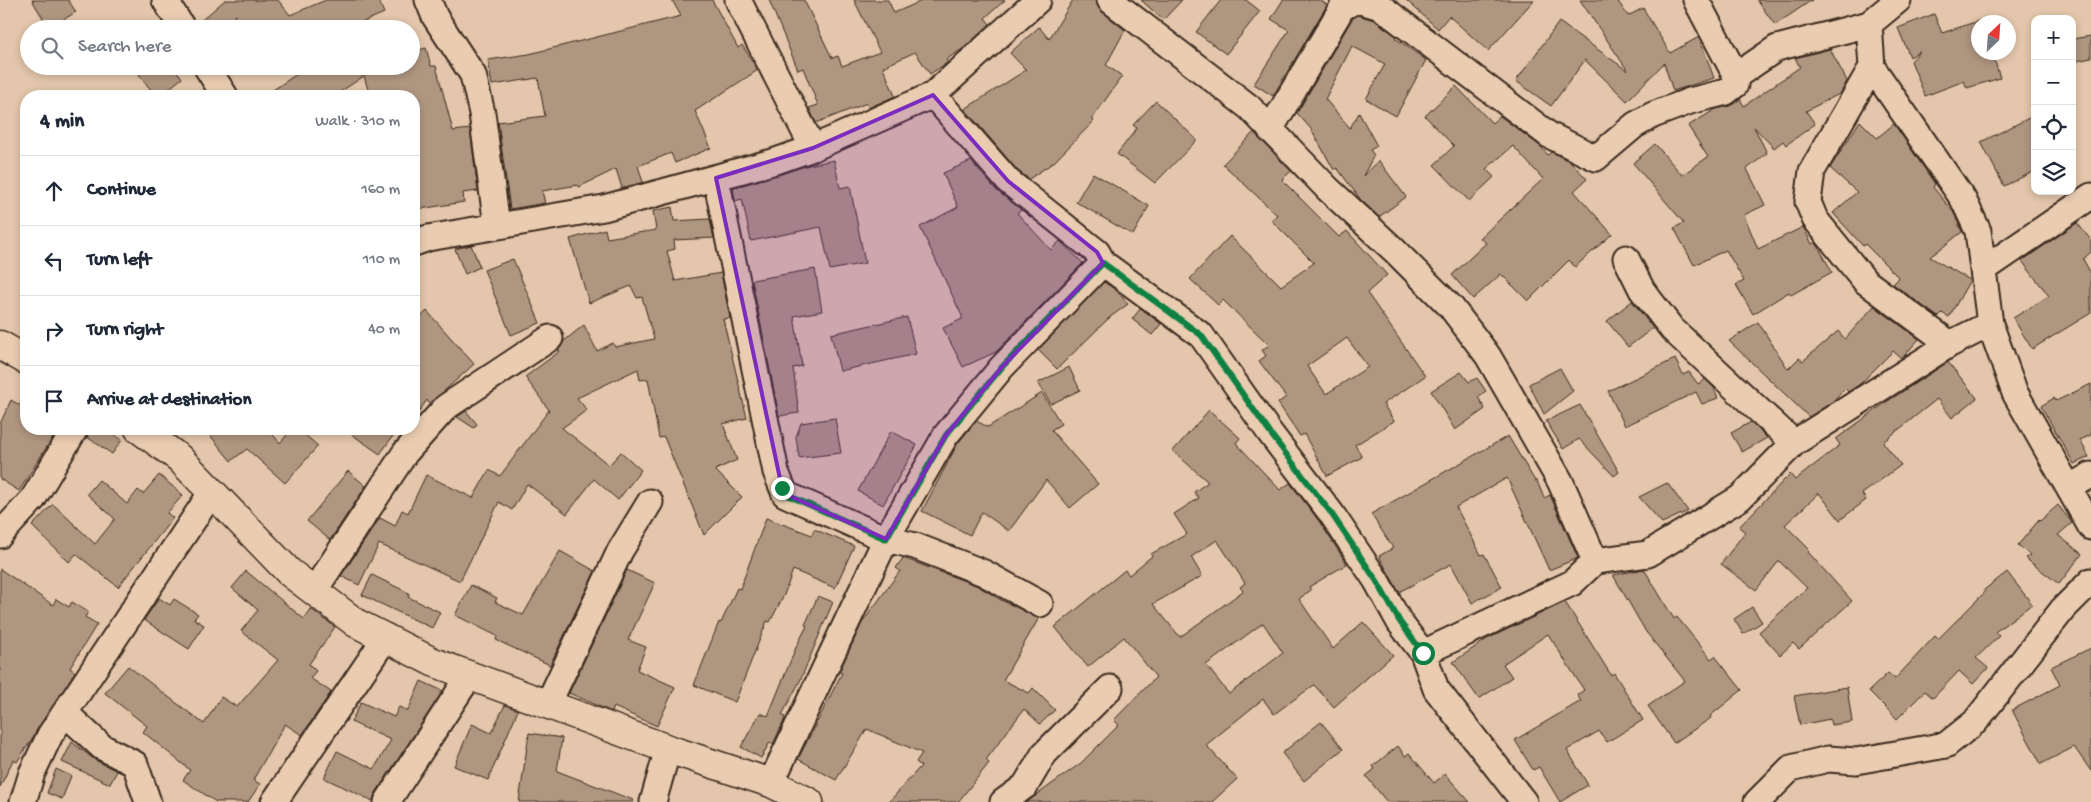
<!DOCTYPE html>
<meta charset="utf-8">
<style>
body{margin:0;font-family:"Gochi Hand",sans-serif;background:#f2f2f3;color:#1f2937}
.controls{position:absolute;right:15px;top:15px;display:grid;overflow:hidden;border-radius:10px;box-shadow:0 2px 8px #0003}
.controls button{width:45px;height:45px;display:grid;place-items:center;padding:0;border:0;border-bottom:1px solid #e0e1e3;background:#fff;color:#1f2937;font:25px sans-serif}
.compass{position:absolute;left:1971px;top:15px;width:45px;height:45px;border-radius:50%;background:#fff;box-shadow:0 2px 8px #0003;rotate:25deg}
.stop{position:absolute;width:15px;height:15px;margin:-11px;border:4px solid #0b8043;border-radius:50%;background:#fff}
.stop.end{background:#0b8043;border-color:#fff;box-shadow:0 1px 5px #0008}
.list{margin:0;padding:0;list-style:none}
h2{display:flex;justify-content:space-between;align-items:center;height:65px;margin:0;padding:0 20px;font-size:21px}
h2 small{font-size:16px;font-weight:400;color:#747a83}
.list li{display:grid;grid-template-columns:32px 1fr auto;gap:15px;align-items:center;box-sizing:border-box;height:70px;padding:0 20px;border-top:1px solid #e0e1e3}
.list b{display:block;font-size:19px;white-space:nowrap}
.list em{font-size:16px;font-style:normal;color:#747a83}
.icon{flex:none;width:28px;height:28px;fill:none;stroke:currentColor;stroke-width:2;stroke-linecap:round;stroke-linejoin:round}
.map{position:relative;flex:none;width:2091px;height:802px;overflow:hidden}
.search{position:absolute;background:#fff;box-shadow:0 2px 8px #0003;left:20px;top:20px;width:400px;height:55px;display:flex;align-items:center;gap:12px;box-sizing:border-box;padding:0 18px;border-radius:28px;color:#747a83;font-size:19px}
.panel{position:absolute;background:#fff;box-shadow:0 2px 8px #0003;left:20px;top:90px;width:400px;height:345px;border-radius:20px}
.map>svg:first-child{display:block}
</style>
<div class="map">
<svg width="2091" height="802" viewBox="0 0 2091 802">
<rect width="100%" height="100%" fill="#e3c6ab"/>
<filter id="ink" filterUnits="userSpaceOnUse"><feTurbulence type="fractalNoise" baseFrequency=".02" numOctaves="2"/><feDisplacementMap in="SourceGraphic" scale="10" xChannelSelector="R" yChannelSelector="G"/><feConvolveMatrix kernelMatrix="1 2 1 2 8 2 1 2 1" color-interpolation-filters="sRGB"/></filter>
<g filter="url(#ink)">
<!-- building -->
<path fill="#af9680" stroke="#3b2a1e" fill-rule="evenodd" d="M32,0h36l8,12 -27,16z
M225,0h53l12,15 36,-15h52l6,13 -37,16h-101l-10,-14 -16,14h-23l-1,-4z
M672,0h40l26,48 4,-3 16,25 -63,41 16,37 -36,15 -4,-10 -33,13 5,16 -21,6 -6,-19 -37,18 -1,-2 -36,6 3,12 -35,6 -12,-87 47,-6 -7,-38 -46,7 -4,-25 41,-6 152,-38z
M769,0h35l28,58 6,-2 4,10 38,-14 -26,-52h34l6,13 30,-13h81l-20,18 5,6 -26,24 -17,11v4l-17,11 -15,-22 -32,15 12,29 -27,12 -1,-5 -51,20 -7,-15 9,-3 -15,-37 -5,2z
M1073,0h23l5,11 24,19 -19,35 16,11 -30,43 2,2 -40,41 -25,17 -11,-8 -53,-62 61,-39 -16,-17 29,-26 10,12z
M1141,0h41l-19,20z
M1221,0h25l14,11 -34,43 -30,-22z
M1283,0h37l7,5 -54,91 -19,-12 35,-54 -18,-11z
M1406,0h128l-46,51 -39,-35 -11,13z
M1580,0h37l11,16 15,-8 27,45 29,-16 15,41 -41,13 -9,-28 -37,38 -42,-41 -34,46 -35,-25 43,-59 69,49z
M1757,0h55l-37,25z
M1934,14l8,19 39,-13 1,2h-4v30h14l8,26 -33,10 -3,-7 -39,15 -14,-35 9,-10 -10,6 -12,-29z
M1358,15l16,5 22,16 -1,2 31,22 -30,56 -30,-17 19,-35 -33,-18 -27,53 25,29 9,-15 18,33 -7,4 4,5 -11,21 16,-15 27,36 -27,20 -18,-17 -24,-32 -3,2 -23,-41 -14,-16 55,-94z
M2091,36v22l-19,4v-23z
M426,48l5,18h5l17,65 17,-2 8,62 -15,2 1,9 -50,8v-114h-44l-6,-20 -30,20h-70l45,-30h102v-14z
M1830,49l17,32 -6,12 -35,18 9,13 -29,21 -3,-4 -9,7 -20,-21 13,26 -20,16 18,36 -21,10 14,34 45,-22 9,17 3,-2 3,4 14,26 -41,23 -2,-3 -36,22 -17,-29 8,-4 -18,-31 -32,15 -20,-37 10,-5 -51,-60 22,-19 27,31 26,-18 -20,-31 28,-17 14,-3 10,-7 4,7 56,-39 -5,-9z
M150,66h23l9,12 -22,18h-4l-17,-21z
M1456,86l36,37 8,-7 40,30 8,9 3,-3 20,10 16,17 -13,12 38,43 -37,33 -6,-7 -41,41 -27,-27 -28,25 -21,-24 34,-32 -6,-5 63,-59 -30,-33 -27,23 8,8 -25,24 -35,-36 20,-19 -29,-30z
M1156,101l41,39 -42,43 -38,-29 20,-26 -4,-3z
M2035,115v56l-31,15 -23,-44z
M1860,121l17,17 17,-14 41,60 -2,3 21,26 8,19 -32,25 40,23 -21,37 -7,-4 -4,4 -45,-33 6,-6 -34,-34 -2,2 -30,-33 24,-21 -27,-24z
M1254,132l37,39 -9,9 57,57 8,-6 40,44 -20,18 58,83 -42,28 11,17 -39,24 7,12 -35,19 -23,-42 -4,2 -22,-33 8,-6 -27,-36 7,-5 -4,-6 7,-5 -46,-45 -5,5 -28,-26 40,-43 51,50 33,-23 -43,-43 6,-5 -54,-51zM1347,338l21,29 -42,27 -19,-28z
M834,160l6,28 10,-2 15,77 -35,7 -9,-43 -70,14 -9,-42 -7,2 -2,-13 76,-23z
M971,161l26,30 25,19 -5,3 34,37 9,-9 23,22 -87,89 -33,15 -20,-39 19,-9v-3l-42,-89 38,-20 -15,-34z
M1093,173l56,33 -16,29 -57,-33z
M672,207l2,14 36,-2 4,19 -40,2 1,9 -8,2 8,30 46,-8 9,45 -7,1 24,99 -24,6 14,36 -22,10 27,27 -38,38 -40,-98 -5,1 -11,-59 -8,1 -2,-11 -61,29 10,12 -25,18 47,37 12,-13 20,18 -23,30 -24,-21 -27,35 -40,-30 -15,26 -13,-8 -39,79 -81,-37 -20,41 -18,-9 39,-58 15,8 7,-16 6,3 18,-38 47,23 16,-28 11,6 49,-66 -24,-33 35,-26 -2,-1 6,-9 20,-16 13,26 16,-8 2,4 39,-8 -12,-42 -5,1 -6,-12 -42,17 -19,-64 35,-10 2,9 49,-8 -3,-19z
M2077,223l14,17v12l-8,7 8,15v39l-59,36 -19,-31 36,-22 -27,-35z
M471,245l9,22 -15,7 -10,-25z
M513,259l27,64 -29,12 -27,-65z
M815,269l7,42 -28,5 8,50 -9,2 6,45 -20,3 -27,-136z
M1104,282l12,8 12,14 -19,14 -52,51 -19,-19z
M1632,301l21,27 -25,19 -21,-26z
M1874,306l45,33 -15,17 -3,2 -8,-7 -33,33 -12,8 -3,-4 -13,14 -23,15 -80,-76 29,-19 30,47 11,-11 4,3 35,-30 7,8z
M1141,308l20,16 -9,11 -20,-16z
M427,311l47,53 -44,40 -3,-4 -13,18v-95z
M907,317l9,37 -76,17 -9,-37z
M1675,359l8,16 6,-3 9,12 7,-5 9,9 4,10 -16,6 -6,-12 -71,34 -17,-35z
M1948,362l29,36 -25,20 -15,-19 -54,43 18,23 -39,29 4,6 -26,20 -21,-27 -34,32 25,25 -2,2 44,49 -53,48 -6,-6 -13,12 -21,-23 48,-44 -28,-27 -23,29 -35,-26 24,-32 -6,-5 51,-53 5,6 45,-35 -4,-6 52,-38z
M1069,367l11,23 -29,14 -13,-21z
M1560,368l13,23 -29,23 -15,-30z
M1461,372l8,10 8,-4 9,13 -8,6 7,12 -30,21 -24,-39z
M2091,384v51l-11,5 9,17 -15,7 -33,-58 13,-8 2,3z
M1042,393l19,31 -10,6 47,54 -28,24 -24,-28 -37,51 -27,-19 -12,23 -48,-24 36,-68 18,-22 12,6z
M11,400l15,9v20h32l-39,62 -19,-12v-55z
M1580,405l39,67 -5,4 -35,-37 -16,10 -17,-28z
M1209,410l31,28 -4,5 44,47 10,-7 29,38 28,43 -38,23 2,3 -12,9 34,50 30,-27 30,33 -59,52 -20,-22 -40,29 -11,-15 -57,46 31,34 -25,23h-185l54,-39 38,-38 -5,-5 42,-43 -32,-40 -36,30 -33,-40 70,-57 4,5 23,-19 -1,-2 36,-20 -13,-20 25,-16 -5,-6 14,-10 -35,-31zM1217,540l28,43 -5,4 3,4 -63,46 -27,-33 49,-28 -11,-19zM1263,623l20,30 -54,41 -23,-29z
M466,411l11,13 -3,4 -17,-11z
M835,418l6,35 -42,5 -3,-21 5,-14z
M1751,422l16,16 -25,14 -11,-19z
M89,429h17l16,11 -10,14 -25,-17z
M205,429h63l12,14 12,-14h6l20,17 -33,37 -38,-34 -16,12z
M344,429h54l-18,25z
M891,431l26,14 -34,60 -25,-14z
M1508,436l27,45h2l7,17 6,-3 28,63 -29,12 -42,-92 -51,29 25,48 3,-1 18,33 -30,16 -21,-39 -52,28 -20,-36 14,-8 -22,-34z
M348,471l18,15 -36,54 -23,-19z
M159,475l24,20 -16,18 6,5 -55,69 -42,-33 -7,8 -37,-36 21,-22 42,40 20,-25 -28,-25 12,-14 28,24 11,-14 5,4z
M1667,483l21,28 -26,12 -23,-26z
M2058,505l14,18 -14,12 24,19 -23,30 -34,-26 5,-3 -12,-10 21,-25 1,1z
M766,518l46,17 2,-6 40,17 -19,42 -42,-18 -9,25 -14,27 -3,-1 -32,81 -41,-17 25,-63 2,1 16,-35 3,1z
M560,551l35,20 -45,94 -54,-25 1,-4 -42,-21 16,-30 26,13 -2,4 28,13z
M903,558l75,28 23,14 38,18 -36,62 26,13 4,-5 22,22 -15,14 -16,-15 -38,51 3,3 -31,39h-69l32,-36 -5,-4 6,-9 -55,-24 -31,51 -38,-21 44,-86 -3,-1 23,-49 38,-52 -4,-3z
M0,569l53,36 3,-6 13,8 3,-5 16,10 -3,5 12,7 -27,44 5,4 -58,90 -4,-2 -13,27z
M1644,569l30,50 3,-2 34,42 4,-3 27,34 -32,26 1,2 -37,25 -26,-37 37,-25 -39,-49 -33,-57z
M627,570l28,13 -27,57 18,7 -9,23 38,17 -18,39 -43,-19 -2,5 -43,-19z
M246,571l58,48 7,-10 24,18 -26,37 7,7 -6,7 21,14 -29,43 -17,-11 -32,56 7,4 -12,18h-32l-33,-22 7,-10 -47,-38 4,-6 -42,-33 23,-27 76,58 17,-27 16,10 41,-47 -37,-29 17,-21 -26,-22z
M2007,572l25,32 -37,28 4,4 -23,22 12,10 -15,16 -14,-13 -26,27 -8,-7 -28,28 -28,-28 19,-18 7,6 40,-43 3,3 47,-47 -1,-2z
M372,575l37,18 -1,4 32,15 -8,16 -70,-33z
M818,596l15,6 -33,79 -18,34 3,2 -2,6 -10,21 -3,-2 -9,16 -20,-11 19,-34 8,3 29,-71 10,-19 -2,-1z
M159,598l11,7 4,-6 24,15 -4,5 10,6 -15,24 -45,-29z
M1565,602l46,73 3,-2 29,47 -36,22 -8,-11 -32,19 21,35 -28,17 -21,-35 -6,3 -18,-30 66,-39 -4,-6 7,-5 -36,-56 -45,30 9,13 -33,22 -26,-37 34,-23z
M1752,607l10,15 -19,12 -9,-15z
M2091,648v123l-17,-24 -33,17 -29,-54 48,-25 -9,-18z
M421,681l22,10 -68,103 -2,7 -49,-23 13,-27 37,18 17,-29 -40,-18 10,-20 33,15 5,-10 9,4z
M1847,687l5,35 -21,3 -1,-6 -30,6 -6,-29z
M505,705l13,5 -30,70 -34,-14 18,-42 19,9z
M1321,722l22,27 -39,32 -22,-28z
M529,733l33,5 -5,33 76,29v2h-114z
M72,742l23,18 22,11 -7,13 -48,-22z
M1398,746l7,10 4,-3 25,30 11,-9 25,28h-83l-21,-26 9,-7 -2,-3z
M56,769l15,7 -9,23 -15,-6z"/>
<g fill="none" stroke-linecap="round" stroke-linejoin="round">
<defs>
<path id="street" d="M165,0l18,29
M428,0l7,17 38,58 9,38 15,113
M738,0l75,148
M1110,0l139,107 79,82 66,61 57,57 37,49 72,125 35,80
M1357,0l24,7 168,128 47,23 39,-33 18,-10 37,-14 36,-9 9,-7 1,-9 -40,-76
M1869,24l3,43 91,132 15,32 12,93 25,69 76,134
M206,66l19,30
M1872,67l-60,104 -4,31 7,17 50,62 85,63
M1736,76l41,-28 92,-24 29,-24
M933,95l75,86 89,71 6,11 98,72 69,98 61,80 45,67 24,43 23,30 13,36 88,113
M1270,130l72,-122 14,-8
M716,178l60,294 9,22 101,45 29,7 69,27 56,31
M414,243l14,-5 176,-30 172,-47 37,-13 120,-53 105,-95
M1626,258l16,32 30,39 122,114
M1983,270l108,-74
M2070,487l21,-12
M0,535l33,-36 42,-70
M314,591l91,-138 41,-46 104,-69
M1423,653l149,-70 23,-22 53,-7 92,-56 54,-55 156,-99 40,-20
M548,704l72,-153 30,-49
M65,713l37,34 33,17 13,38
M771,783l115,-244 60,-104 56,-68 101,-104
M23,802l9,-29 18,-38 162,-243
M274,802l112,-165
M387,802l83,-127
M653,802l15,-53
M1003,802l22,-16 19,-32 66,-66
M1757,802l34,-34 37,-9 28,2 90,-16 29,-23 88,-113 28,-28"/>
<path id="secondary" d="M0,345l26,15
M139,429l40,29 110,114 67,51 77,39 235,87 103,34 38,19"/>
</defs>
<!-- street casing -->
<use href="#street" stroke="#3b2a1e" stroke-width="29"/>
<!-- secondary casing -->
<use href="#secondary" stroke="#3b2a1e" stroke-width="31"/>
<!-- street -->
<use href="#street" stroke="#eacdb1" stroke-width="25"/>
<!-- secondary -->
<use href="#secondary" stroke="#eacdb1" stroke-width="28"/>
</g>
</g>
<g fill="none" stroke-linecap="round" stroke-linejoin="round" filter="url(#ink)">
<!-- route -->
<path stroke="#0b8043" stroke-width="6" d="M782,488l3,6 101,45 60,-104 56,-68 101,-104 98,72 69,98 61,80 45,67 24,42 23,31"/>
</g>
<!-- marked area -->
<path fill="#7b2cbf" fill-opacity="0.2" stroke="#7b2cbf" stroke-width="4" stroke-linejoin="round" d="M933,95l75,86 89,71 6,11 -101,104 -56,68 -60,104 -101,-45 -3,-6 -66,-310 97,-30z"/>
</svg>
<div class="controls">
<button>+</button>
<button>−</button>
<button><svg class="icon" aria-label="locate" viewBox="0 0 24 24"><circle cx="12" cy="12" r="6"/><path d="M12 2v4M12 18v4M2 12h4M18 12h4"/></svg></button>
<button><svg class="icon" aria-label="layers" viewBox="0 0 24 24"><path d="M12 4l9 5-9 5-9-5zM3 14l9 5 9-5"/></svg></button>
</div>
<svg class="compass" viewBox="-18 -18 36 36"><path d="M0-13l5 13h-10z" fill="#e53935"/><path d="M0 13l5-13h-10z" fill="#747a83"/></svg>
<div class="stop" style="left:1423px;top:653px"></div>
<div class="stop end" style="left:782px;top:488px"></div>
<div class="search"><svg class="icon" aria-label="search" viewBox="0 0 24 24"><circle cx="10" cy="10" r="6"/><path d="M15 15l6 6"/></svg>Search here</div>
<section class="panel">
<h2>4 min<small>Walk · 310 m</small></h2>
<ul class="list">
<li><svg class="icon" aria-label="ahead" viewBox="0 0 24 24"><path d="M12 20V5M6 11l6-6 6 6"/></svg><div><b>Continue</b></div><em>160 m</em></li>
<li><svg class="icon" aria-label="left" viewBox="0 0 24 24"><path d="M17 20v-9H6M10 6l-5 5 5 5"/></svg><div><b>Turn left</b></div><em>110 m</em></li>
<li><svg class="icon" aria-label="right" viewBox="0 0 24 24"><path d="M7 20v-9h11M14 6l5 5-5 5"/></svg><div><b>Turn right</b></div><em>40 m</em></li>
<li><svg class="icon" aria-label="arrive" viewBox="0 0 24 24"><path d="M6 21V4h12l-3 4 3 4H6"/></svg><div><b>Arrive at destination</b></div></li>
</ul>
</section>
</div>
